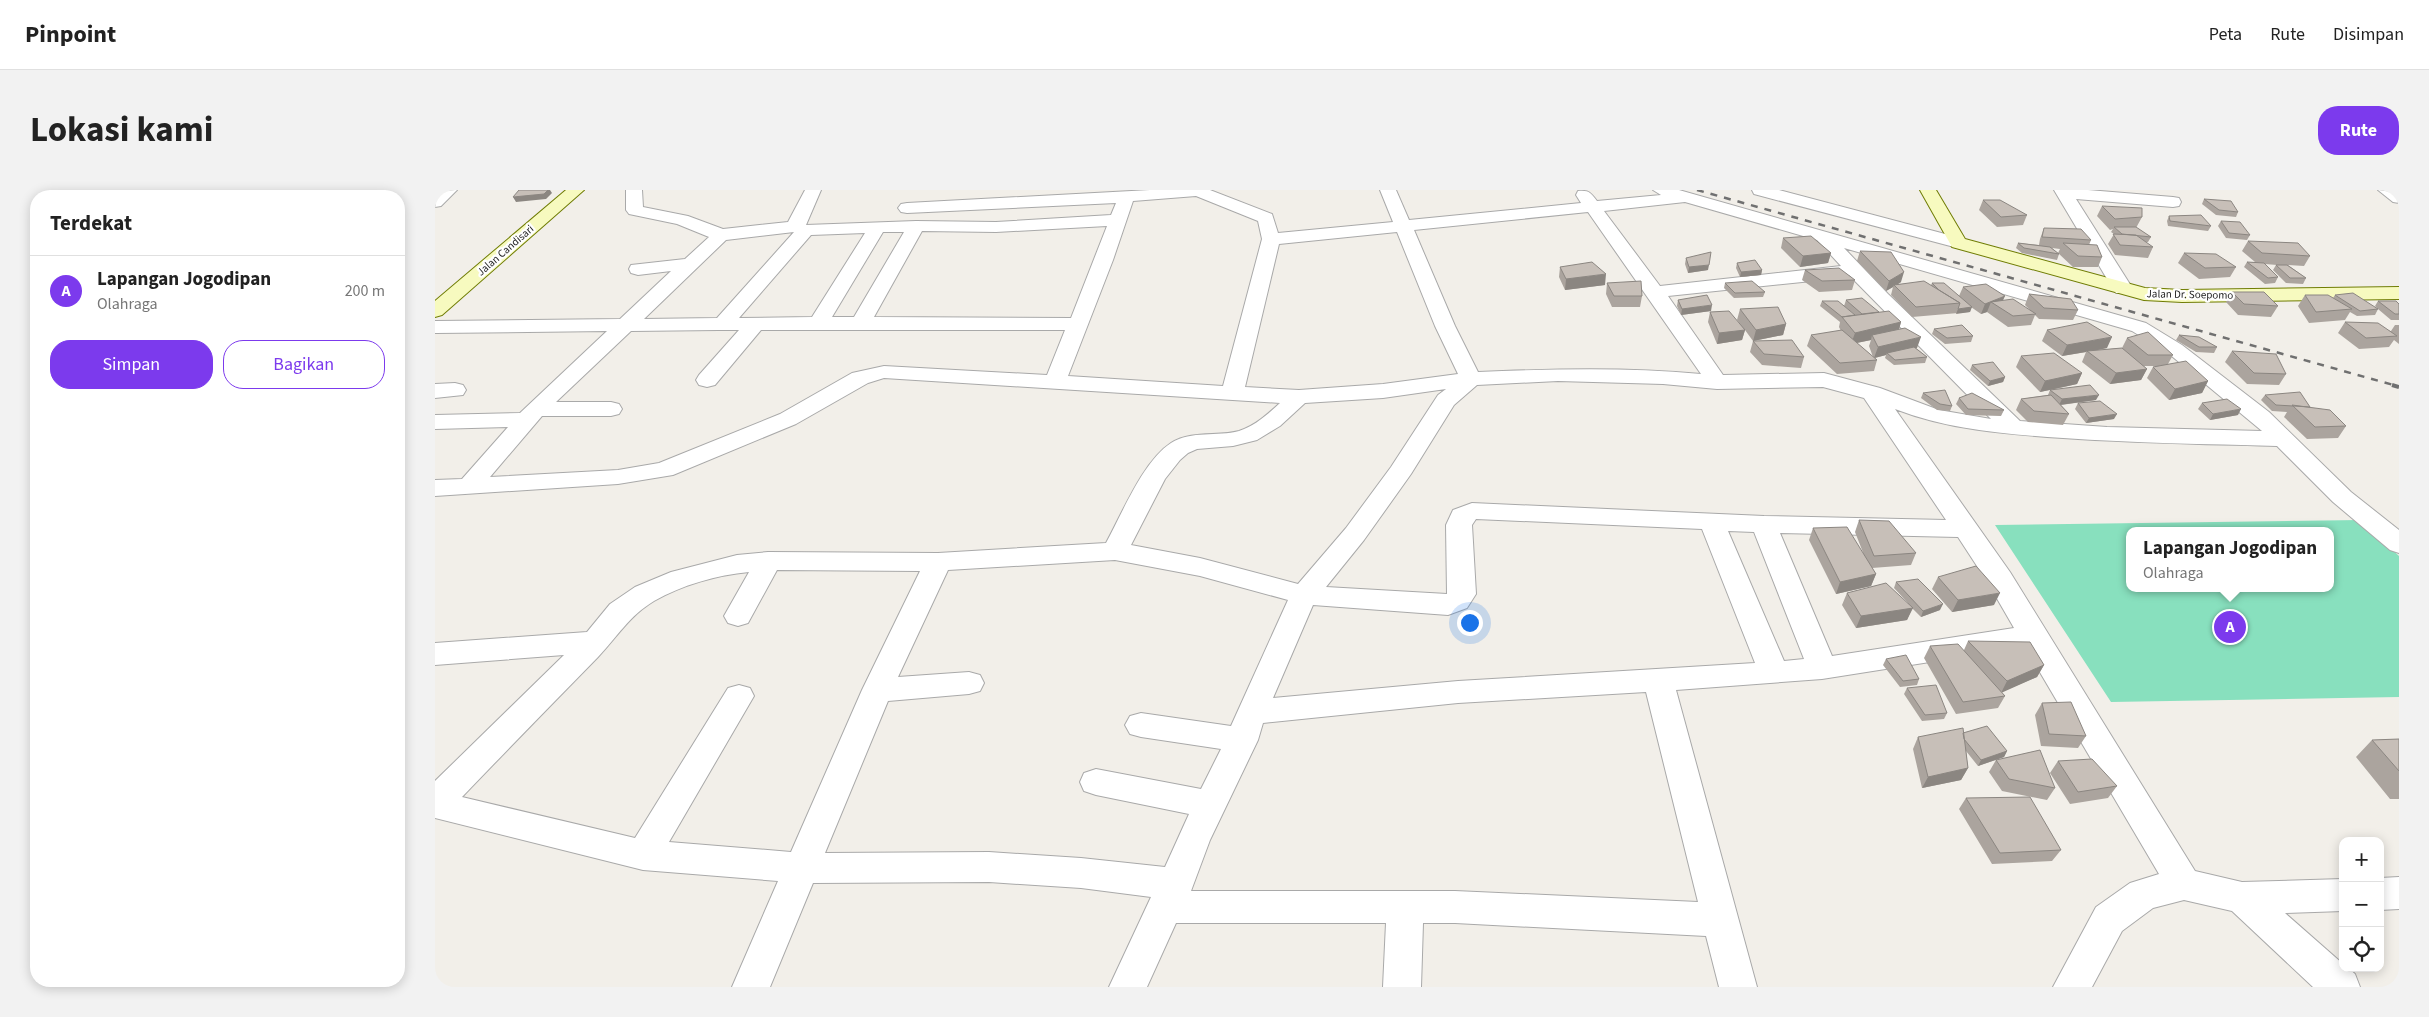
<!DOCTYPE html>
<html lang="id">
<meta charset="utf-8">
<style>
body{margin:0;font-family:"Source Sans 3",sans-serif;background:#f2f2f2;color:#222}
.controls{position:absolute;right:15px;bottom:15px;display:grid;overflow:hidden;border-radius:10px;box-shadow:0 2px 12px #0003}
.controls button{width:45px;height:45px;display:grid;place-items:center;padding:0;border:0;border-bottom:1px solid #e0e0e0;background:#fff;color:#222;font:25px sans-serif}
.you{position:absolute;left:1034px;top:432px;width:18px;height:18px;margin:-12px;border:4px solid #fff;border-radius:50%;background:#1a73e8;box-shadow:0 0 0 8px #1a73e833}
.badge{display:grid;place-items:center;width:32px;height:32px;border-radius:50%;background:#7c3aed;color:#fff;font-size:16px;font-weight:700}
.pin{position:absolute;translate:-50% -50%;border:2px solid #fff;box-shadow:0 1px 5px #0006}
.popup{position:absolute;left:1691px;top:337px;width:208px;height:65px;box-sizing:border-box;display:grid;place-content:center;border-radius:10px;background:#fff;filter:drop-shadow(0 1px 4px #0005);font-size:16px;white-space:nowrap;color:#767676}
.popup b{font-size:19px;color:#222}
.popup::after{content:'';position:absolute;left:50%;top:100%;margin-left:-10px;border:10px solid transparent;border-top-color:#fff}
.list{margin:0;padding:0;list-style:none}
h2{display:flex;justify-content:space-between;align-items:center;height:65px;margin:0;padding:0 20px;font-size:21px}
h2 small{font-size:16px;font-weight:400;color:#767676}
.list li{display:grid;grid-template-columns:32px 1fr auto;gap:15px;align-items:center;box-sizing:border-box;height:70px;padding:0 20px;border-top:1px solid #e0e0e0}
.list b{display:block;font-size:19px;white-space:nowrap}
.list p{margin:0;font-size:16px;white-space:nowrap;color:#767676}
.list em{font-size:16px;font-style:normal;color:#767676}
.actions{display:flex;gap:10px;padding:15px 20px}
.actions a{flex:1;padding:11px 0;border:1px solid #7c3aed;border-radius:20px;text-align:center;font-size:18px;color:#7c3aed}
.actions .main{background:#7c3aed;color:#fff}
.icon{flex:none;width:28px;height:28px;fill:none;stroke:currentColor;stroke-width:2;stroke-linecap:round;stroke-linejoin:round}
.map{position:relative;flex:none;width:1964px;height:797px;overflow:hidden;border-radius:20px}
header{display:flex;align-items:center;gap:30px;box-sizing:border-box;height:70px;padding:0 25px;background:#fff;border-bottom:1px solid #e0e0e0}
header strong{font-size:24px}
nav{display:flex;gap:28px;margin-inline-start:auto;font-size:18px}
.intro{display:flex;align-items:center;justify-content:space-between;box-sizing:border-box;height:120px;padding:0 30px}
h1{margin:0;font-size:35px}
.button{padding:12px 22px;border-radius:20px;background:#7c3aed;color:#fff;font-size:18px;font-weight:700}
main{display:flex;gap:30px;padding:0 30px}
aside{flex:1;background:#fff;border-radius:20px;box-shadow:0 2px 12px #0003}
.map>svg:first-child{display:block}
</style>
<header>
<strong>Pinpoint</strong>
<nav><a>Peta</a><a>Rute</a><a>Disimpan</a></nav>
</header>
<div class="intro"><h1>Lokasi kami</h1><a class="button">Rute</a></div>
<main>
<aside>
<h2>Terdekat<small></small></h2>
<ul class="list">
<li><span class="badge">A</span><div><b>Lapangan Jogodipan</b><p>Olahraga</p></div><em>200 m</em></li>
</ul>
<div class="actions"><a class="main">Simpan</a><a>Bagikan</a></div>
</aside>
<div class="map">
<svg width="1964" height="797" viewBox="0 0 1964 797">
<rect width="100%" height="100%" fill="#f2efe9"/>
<!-- pitch -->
<path fill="#88e0be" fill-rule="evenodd" d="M1925,330l39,36v141l-288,5 -116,-177zM1695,341h200v57h-200z"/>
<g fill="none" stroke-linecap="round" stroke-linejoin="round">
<defs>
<path id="street" d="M4,0h18l-16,16 -6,1v-14z
M191,0h16l1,17 45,9 35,13 65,-7 17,-32h16l-15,35 110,-4 80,1 115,-7 5,-12 -209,10 -6,-1 -3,-4 3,-4 6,-1 243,-13h60l62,24 6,19 115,-11 -13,-32h16l13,30 172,-17 -5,-8 2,-4c11,-1 13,2 19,10l64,-6 -8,-5h26l467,133 36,22 87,67 82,80 48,38v23l-9,-3 -57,-48 -56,-56c-71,-2 -143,-3 -214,-8 -58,-4 -114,-8 -168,-29l115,163 185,299 47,11 101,-3v32l-58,2 58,51v4h5l7,6 5,13h-47l-81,-76 -48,-11 -31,8 -31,23 -30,56h-39l43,-80 34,-24 29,-9 -134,-227 -203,32 -146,11 81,297h-38l-13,-51 -251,-13h-32l-2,64h-38l3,-64h-210l-29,64h-38l42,-90 -70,-9 -92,-6 -176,1 -43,104h-38l46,-106 -135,-11 -208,-52v-37l129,-126 -129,10v-22l152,-11 23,-28 25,-17 36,-15 66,-17 31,-3 170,1 168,-10c16,-29 37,-82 65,-100 21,-13 46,-6 68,-12 16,-5 29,-17 41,-28l-396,-25 -16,5 -72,41 -123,51 -55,9 -183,12v-16l27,-1 46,-52 -73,2v-14l85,-2 87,-82 -172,2v-12l185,-2 51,-48 -33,4 -7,-2 -2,-4 2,-4 54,-6 24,-22 -32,-13 -48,-10 -3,-4zM761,6l62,25 4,18 -39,147 -155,-10 45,-116 20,-59zM1250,12l132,38 24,26 -181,20 -56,-75zM1153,22l113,162c-74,-7 -148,-5 -223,-2l-23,-46 -41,-96zM672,36l-36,92 -197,-1 48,-86 74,1zM359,42l-77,86 -73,1 82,-79zM448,42h21l-50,85h-22zM962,42l38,94 23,48 -75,10 -84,6 -54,-3 34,-143zM430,43l-53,84 -73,1 72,-83zM1409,58l288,83 36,22 94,78 -155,-4 -87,-6 -132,-127zM1414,85l142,144 -52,-9 -59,-22 -56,-15 -101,2 -55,-79 173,-18zM283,140h21l-40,45 -3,5 3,5 8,2 8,-2 46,-55h304l-18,45 -163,-9 -32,7 -72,41 -121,49 -41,7 -128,7 52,-61h69l8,-2 3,-5 -3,-5 -8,-2h-55l75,-71zM1123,191l105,3 54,5 106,-2 41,11 82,122 -182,-4 -292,-13 -19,7 -7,15 1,69 -121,-7 38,-47 47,-66 43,-69 23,-20zM1011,199l-8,6 -47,72 -45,61 -48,56 -98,-26 -69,-13 34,-66 15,-19 8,-7 9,-4 36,-3 24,-6 23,-14 25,-23 78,-5zM1041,329l226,10 53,134 -297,18 -185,17 40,-93 135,10 19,-7 9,-14 -4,-69zM1293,341l26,1 50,127 -20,2zM1345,343l178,4 30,46 26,45 -182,28zM680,370l85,16 88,24 -57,126 -90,-13 -11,3 -5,9 5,9 11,3 80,12 -20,40 -105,-20 -12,4 -4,9 4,9 12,4 93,19 -24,53 -84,-9 -92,-6 -164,1 63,-152 81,-7 11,-3 4,-8 -4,-8 -11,-3 -71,5 50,-107zM342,380l143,1 -58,119 -71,162 -122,-10 85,-146 -4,-8 -11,-3 -11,3 -93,150 -173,-41c45,-47 90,-93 136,-140 19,-20 31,-41 56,-56 28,-16 63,-26 95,-29l-25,44 4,7 10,3 10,-3zM1211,502l52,210 -243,-11h-264l19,-51 48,-100 5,-17 195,-20z
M1317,0h27l185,49 3,4 -3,4 -6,1 -204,-54z
M1619,0h34l85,7 6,1 2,4 -2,4 -6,1 -97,-8 57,90 -3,4h-14l-3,-4z
M1943,0l21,1v12l-6,-1z
M20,193l8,2 3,5 -3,5 -28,3v-14z
M1964,687v32l-19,1v-32z"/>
<path id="secondary" d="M131,0h18l-142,125 -7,2v-16z
M1485,0h16l29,49 180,49 37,2 217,-3v12l-217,3 -38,-2 -192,-53z"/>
</defs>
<!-- street casing -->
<use href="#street" stroke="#a9a9a9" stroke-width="2"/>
<!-- secondary casing -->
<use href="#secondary" stroke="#707d05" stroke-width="2"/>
<!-- street -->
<use href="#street" fill="#fff" fill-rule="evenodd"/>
<!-- secondary -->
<use href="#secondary" fill="#f7fabf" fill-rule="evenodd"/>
<!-- rail-far1 -->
<path stroke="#707070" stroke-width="2.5" stroke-dasharray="7 7" stroke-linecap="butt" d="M1262,0l700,196"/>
<!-- rail -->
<path stroke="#707070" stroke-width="4" stroke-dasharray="9 9" stroke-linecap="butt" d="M1957,195l7,2"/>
</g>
<!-- wall -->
<path fill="#aba49e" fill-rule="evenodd" d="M1769,9l34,13 -2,5 -20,-2 -14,-11z
M1548,10l44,15 -4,10 -26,2 -18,-17z
M1667,16l40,11 -6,11 15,9 -3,5h-3l8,5 -5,11 -33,-3 -7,-11 6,-10 -3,-2 2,-3 -3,1 -13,-14z
M1734,26l42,10 -3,5 -40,-5 -1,-5z
M1786,31l29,14 -3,5 -21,-2 -8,-12z
M1609,38l47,12 -2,5 13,12 -4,10h-25l-15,-14 2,-4 -8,-1 7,6 -2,6 -35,-7 -6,-5 2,-5 21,2 1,-6z
M1348,48l48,15 -3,10 -28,4 -19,-19z
M1813,51l62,15 -6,10 -16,-1 18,13 -3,6 -17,-1 -13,-13 3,-5h1l-12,-1 13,13 -3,6 -10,1 -21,-17 3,-5h8l-13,-11z
M1425,61l41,31 -3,2 33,1 1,-2 27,13 4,-9 68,24 -6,-6 4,-11 49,16 -5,10 -34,-1 -4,-4 -4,10 -23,2 -21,-15 -6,2 -10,-7 -1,5 -58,5 -21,-22 2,-8 -7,4 -29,-30z
M1749,63l52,14 -6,10 -31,2 -21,-16z
M1251,68l22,12 -20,3 -3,-9z
M1302,73l25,7 -1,5 -21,2 -4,-9z
M1125,77l45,18 -40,5 -6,-13z
M1370,80l50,10 -3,10 -33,2 -17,-12z
M1172,93l35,13 -2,11h-28l-6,-13z
M1290,93l40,9 -2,5 -29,1 -10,-10z
M1797,102l46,14 -7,11 -33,-2 -12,-13z
M1870,105l28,3 2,-3 43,14 -3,-3 3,-5 21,3v16h-8l-13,-11 -3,6 -18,1 -7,-4 -5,8 -36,3 -11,-17z
M1243,110l33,11 -30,4 -4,-9z
M1411,110l33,12 22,10 -2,7 18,19h-1l11,9 -2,6 -31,2 -9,-7 1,-3 -11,3 2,2 -3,11 -37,3 -30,-28 4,-11 30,-4 -2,-4 1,-5 -20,-16 2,-5 33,14 -11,-9zM1436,150l-2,6 4,11 -16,-14z
M1305,119l46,15 -3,11 -30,6 -8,-11 -3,10 -25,4 -9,-22 2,-10 31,13 -4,-5z
M1910,132l46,9 4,-6h4v19l-5,-4 -5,7 -30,2 -21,-16z
M1499,139l39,7 -2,6 -26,2 -13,-10z
M1612,140l60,18 -10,2 25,-2 5,-10 46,17 -5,9 40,17 -6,12 -33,7 -22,-22 6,-11 5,-1h-14l3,3 -6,11 -31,4 -28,-22 4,-10 -24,4 -20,-15z
M1744,145l38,12 -3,6 -18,-1 -20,-12z
M1318,151l51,16 -3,11 -39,-3 -12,-13z
M1797,161l54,23 -7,11 -32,-1 -22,-22z
M1586,166l61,17 -5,11 -26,6 45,10 -35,5 8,9 -6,11 -35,-3 -12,-12 5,-11 27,-4 2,-5 -10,2 -24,-25z
M1537,175l33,12 -2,5 -15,4 -18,-16z
M1488,203l29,13 -2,5 -13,-1 -16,-12z
M1830,205l45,12v1l36,18 -8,12 -31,1 -23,-22 3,-5 -15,-1 -11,-11z
M1524,208l45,12 -3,6 -35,-1 -10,-11z
M1643,213l36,16 -28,4 -11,-14z
M1767,213l36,12 -28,5 -12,-11z
M1424,330l57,33 -5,12 -39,3 4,6 -5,12 -35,8 -27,-54 4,-12 51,27 -9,-23z
M1503,387l56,28 -42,7 -20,-23z
M1461,392l44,28 -19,7 -9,-9 -5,12 -51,8 -14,-23 5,-12 61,10 -14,-15z
M1533,451l76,24 -7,12 -36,15 4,4 -7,12 -42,6 -32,-56 6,-12 34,4z
M1451,469l33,20 -2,6 -17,2 -17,-22z
M1472,498l40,25 -3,6 -22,2 -18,-27z
M1607,513l44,33 -8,12 -37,-2 -6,-31z
M1528,543l44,18 -3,6 -26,9 -12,-15 2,17 -7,12 -39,8 -9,-39 5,-12z
M1964,549v60h-9l-34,-42 16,-17z
M1561,570l59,28 -8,12 -45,-9 -13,-19z
M1623,571l59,25 -9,12 -38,6 -20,-31z
M1531,608l95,52 -9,11 -60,3 -33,-55z"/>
<!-- shaded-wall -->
<path fill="#8b8681" d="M0,0h3l-2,5 -1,-2z
M113,0h2l2,3 -6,6 -30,3 -3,-5z
M1396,63l-3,10 -28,4 3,-11z
M1274,75l-1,5 -20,3 1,-6z
M1327,80l-1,5 -21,2 1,-5z
M1469,82l-3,10 -6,4 -1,-1 -1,2 -7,4 3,-10z
M1171,84l-1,11 -40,5 1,-11z
M1570,106l-5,11 -9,-5 -4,10 -6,2 4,-10z
M1277,115l-1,6 -30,4 1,-6z
M1537,117l-2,5 -14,2 2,-5z
M1466,132l-3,11 -26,2 -1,5 -20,4 4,-11z
M1351,134l-3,11 -30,6 3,-11z
M1310,140l-3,10 -25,4 2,-11z
M1486,147l-4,11 -28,6 -2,-1 -1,2 -12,3 4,-11z
M1677,147l-5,11 -19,4 -1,-1 -1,1 -24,4 5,-11z
M1712,179l-6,11 -31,4 6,-11z
M1647,183l-5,11 -37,8 5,-11z
M1570,187l-2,5 -15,4 2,-5z
M1773,191l-6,12 -33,7 6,-11z
M1664,205l-3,5 -37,5 3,-6z
M1806,219l-3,6 -28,5 3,-6z
M1682,224l-3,5 -28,4 3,-5z
M1441,384l-5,12 -35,8 4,-12z
M1565,403l-6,12 -42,7 6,-12z
M1508,414l-3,6 -19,7 2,-6z
M1478,418l-6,12 -51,8 5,-12z
M1609,475l-7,12 -36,16 6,-12z
M1572,561l-3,6 -26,9 3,-6z
M1533,578l-7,12 -39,8 6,-11z"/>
<!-- building -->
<path fill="#c7bfb8" stroke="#8b8681" d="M84,0h29l-4,4 -31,3z
M1769,9l27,2 7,11 -19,-2z
M1548,10h17l27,15 -26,2z
M1667,16l40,2v9l-27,2z
M1766,25l10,11 -41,-5 -1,-5z
M1786,31l19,1 10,13 -21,-2z
M1679,37h22l15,10 -29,-3z
M1609,38l37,1 10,11 -49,-3z
M1678,44l23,1 17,12 -33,-2z
M1376,46l20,17 -28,3 -20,-18z
M1813,51l50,2 12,13 -48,-3z
M1583,53l32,4 9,7 -35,-6z
M1628,53l34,2 5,12 -24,-1z
M1425,61l31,1 13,20 -15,9z
M1276,62l-2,13 -20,2 -3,-9z
M1749,63l32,1 20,13 -31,1z
M1320,70l7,10 -21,2 -4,-9z
M1157,72l14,12 -40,5 -6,-12z
M1812,72l17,1 14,14 -10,1z
M1841,75h11l19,13h-16z
M1404,78l16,12 -33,1 -17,-11z
M1206,91l1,15h-28l-7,-13z
M1317,91l13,11 -30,1 -10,-10z
M1489,91l36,22 -44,4 -22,-22z
M1497,93h12l28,24 -14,2 2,-6 -21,-13z
M1551,94l19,12 -20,8 -22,-17z
M1797,102h32l14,14 -34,-2z
M1918,103l25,16 -18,2 -25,-16z
M1594,104l42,5 7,11 -34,-2z
M1272,105l5,10 -30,4 -4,-9z
M1870,105h23l24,14 -36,3z
M1427,108l17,14 -17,2 -16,-14z
M1578,109l23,15 -23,2 -22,-14z
M1387,111h16l17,14 -13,2z
M1943,111h18l3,3v10h-4z
M1343,117l8,17 -30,6 -16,-21z
M1294,121l16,19 -26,3 -9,-21z
M1454,121l12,11 -46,11 -13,-16z
M1652,132l25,15 -45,8 -20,-15z
M1910,132l33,1 19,13 -31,2z
M1527,135l11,11 -26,2 -13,-9z
M1470,138l16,9 -43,10 -6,-12z
M1407,140l35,30 -37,3 -29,-28z
M1713,142l25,23h-25l-21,-17z
M1744,145l20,2 18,10h-18z
M1357,150l12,17 -40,-3 -11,-13z
M1479,157l13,10 -32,3 -8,-7z
M1687,158l25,21 -31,4 -29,-22z
M1797,161l44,3 10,20 -32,-1z
M1619,163l28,20 -37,8 -24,-25z
M1751,171l22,20 -33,8 -22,-22z
M1558,172l12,15 -15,4 -18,-16z
M1655,195l9,10 -37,4 -12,-9z
M1510,200l7,16 -12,-2 -17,-11z
M1865,202l10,15 -34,-2 -11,-10z
M1537,203l32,17 -36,-1 -9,-11z
M1616,205l18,19 -35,-3 -13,-12z
M1792,209l14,10 -28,5 -11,-11z
M1665,211l17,13 -28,4 -11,-15z
M1857,215l38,5 16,16 -31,1z
M1424,330l30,1 27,32 -42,3z
M1412,337l29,47 -36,8 -27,-54z
M1541,376l24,27 -42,7 -20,-23z
M1483,389l25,25 -20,7 -27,-29z
M1451,393l27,25 -52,8 -14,-23z
M1533,451l62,1 14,23 -37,16z
M1523,454l47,52 -42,6 -33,-56z
M1471,465l13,24 -16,2 -17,-22z
M1501,495l11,28 -22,2 -18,-27z
M1636,512l15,34 -37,-2 -7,-31z
M1552,536l20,25 -26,9 -17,-21 -1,-6z
M1528,538l5,40 -40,9 -10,-40z
M1964,549v32l-27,-31z
M1605,560l15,38 -46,-9 -13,-19z
M1657,569l25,27 -39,6 -20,-31z
M1595,607l31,53 -61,3 -34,-55z"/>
<g text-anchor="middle" stroke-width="4.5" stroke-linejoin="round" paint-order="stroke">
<!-- far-street labels -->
<g font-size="11" fill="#222" stroke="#fff">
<text transform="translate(70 60) rotate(-41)" y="4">Jalan Candisari</text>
<text transform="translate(1755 104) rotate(1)" y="4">Jalan Dr. Soepomo</text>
</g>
</g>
</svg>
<div class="controls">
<button>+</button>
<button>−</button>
<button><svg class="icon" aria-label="locate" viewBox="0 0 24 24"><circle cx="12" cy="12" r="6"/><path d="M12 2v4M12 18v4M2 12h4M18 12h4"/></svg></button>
</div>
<div class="you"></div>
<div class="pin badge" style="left:1795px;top:437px">A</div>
<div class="popup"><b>Lapangan Jogodipan</b>Olahraga</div>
</div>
</main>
